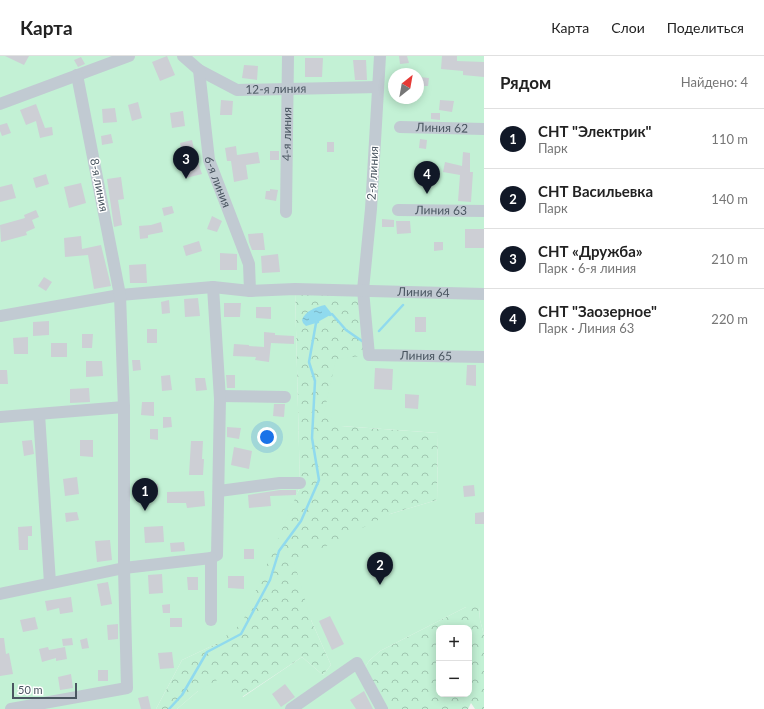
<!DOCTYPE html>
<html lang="ru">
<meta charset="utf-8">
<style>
body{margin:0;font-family:Lato,sans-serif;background:#f2f2f2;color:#222}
.controls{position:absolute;right:12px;bottom:12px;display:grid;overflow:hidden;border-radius:8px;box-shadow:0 2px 10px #0003}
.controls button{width:36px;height:36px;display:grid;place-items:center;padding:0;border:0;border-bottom:1px solid #e0e0e0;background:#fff;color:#222;font:20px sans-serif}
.compass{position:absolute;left:388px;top:12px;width:36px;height:36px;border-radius:50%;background:#fff;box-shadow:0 2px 10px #0003;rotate:31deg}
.scale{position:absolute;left:12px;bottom:10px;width:65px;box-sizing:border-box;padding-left:4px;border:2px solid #4a5661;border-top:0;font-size:11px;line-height:14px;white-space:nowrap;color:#4a5661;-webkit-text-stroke:3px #fff;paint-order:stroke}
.you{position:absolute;left:267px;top:381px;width:14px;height:14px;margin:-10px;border:3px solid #fff;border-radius:50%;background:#1a73e8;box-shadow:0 0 0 6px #1a73e833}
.badge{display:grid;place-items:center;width:26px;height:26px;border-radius:50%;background:#111827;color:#fff;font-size:13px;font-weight:700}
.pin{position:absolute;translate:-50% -33px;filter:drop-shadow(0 1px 2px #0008)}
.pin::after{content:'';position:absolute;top:21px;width:14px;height:12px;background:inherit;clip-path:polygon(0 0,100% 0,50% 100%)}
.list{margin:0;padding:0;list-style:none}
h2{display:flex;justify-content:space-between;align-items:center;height:52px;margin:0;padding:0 16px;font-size:17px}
h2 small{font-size:13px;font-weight:400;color:#767676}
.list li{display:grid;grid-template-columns:26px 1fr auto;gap:12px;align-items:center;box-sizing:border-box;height:60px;padding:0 16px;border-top:1px solid #e0e0e0}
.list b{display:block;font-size:15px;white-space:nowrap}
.list p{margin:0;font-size:13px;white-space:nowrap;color:#767676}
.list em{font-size:13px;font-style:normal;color:#767676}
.map{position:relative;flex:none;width:484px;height:653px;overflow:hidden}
header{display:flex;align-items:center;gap:24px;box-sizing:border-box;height:56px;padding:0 20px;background:#fff;border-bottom:1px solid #e0e0e0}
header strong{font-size:19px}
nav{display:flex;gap:22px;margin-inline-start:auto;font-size:14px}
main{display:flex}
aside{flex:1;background:#fff}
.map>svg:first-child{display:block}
</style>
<header>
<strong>Карта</strong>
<nav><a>Карта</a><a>Слои</a><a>Поделиться</a></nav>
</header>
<main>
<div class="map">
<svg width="484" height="653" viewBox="0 0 484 653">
<defs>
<pattern id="forest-crowns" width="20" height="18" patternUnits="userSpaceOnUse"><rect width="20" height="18" fill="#c3f1d5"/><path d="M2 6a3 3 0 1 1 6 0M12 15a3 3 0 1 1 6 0" fill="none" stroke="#a0c6b0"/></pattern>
<pattern id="water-ripples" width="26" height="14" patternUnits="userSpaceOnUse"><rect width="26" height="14" fill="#90daee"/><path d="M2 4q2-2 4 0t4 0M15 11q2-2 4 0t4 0" fill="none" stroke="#78b4c4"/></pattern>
</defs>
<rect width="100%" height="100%" fill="#f5f3f3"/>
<!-- forest -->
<path fill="url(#forest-crowns)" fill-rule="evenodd" d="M295,233l68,1 6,65 -28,71 97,7 -1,67 -47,14 -79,106 20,45 -8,10 -21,-18 -60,40 -44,-6 -21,18h-21l26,-49 34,-16 84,-156z
M466,551h13l1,13 4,15v74h-9l-4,-6 -3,6h-86l-20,-37 7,-11 11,-10zM439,572h30v66h-30z"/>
<!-- garden -->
<path fill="#c3f1d5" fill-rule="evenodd" d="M0,0h484v579l-4,-15 -1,-13h-13l-86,44 -11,10 -7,11 20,37h-205l21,-18 28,-16 17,22 59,-40 21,18 8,-10 -20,-45 -17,-58 96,-48 47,-14 1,-67 -97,-7 -17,-13 12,-54 33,-4 -6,-65 -68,-1 5,198 -58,136 -26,21 -34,16 -26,49h-156zM394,18h24v24h-24z"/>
<!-- water -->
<path fill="url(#water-ripples)" d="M325,249l7,9 -16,9 -10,3 -3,-3 -1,-3c3,-9 14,-13 23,-15z"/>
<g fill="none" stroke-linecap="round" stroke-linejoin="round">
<!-- stream -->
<path stroke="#90daee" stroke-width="2.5" d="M330,259l2,-1 14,16 16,11
M379,275l24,-26
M169,653l13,-14 25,-43 34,-18 29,-54 9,-29 22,-30 18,-41 -7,-42 3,-57 -6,-19 7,-39 2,-1"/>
</g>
<!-- building -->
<path fill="#cdcfd5" d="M5,0h24l-5,9z
M167,0l8,19 -15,6 -8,-19z
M399,0h8l2,7 -9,1z
M442,0h15v5l27,1v15l-21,-2v-4l-22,-2z
M81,1l4,7 -7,3 -4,-7z
M305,2h18l-1,19h-17z
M353,4h13l1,20h-12z
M244,9l14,1 -1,14 -15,-2z
M419,21l10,1 -1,8h-10z
M221,44l12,1 -1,14h-12z
M440,44l14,1 -2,11 -13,-2z
M138,46l4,16 -10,3 -4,-16z
M36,48l9,24 7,-1 1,8 -13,3 -4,-17 -10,4 -6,-15z
M115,52l2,14 -14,1 -1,-14z
M183,55l2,15 -13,2 -2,-15z
M431,57h9v7l-9,-1z
M7,67l4,10 -9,3 -2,-5v-6z
M111,78l2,9 -11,2 -1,-9z
M420,83l7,1 -1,9 -7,-1z
M192,84l2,9 -12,3 -2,-9z
M327,86h7v10h-7z
M236,90l1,9 21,-3 2,11 -14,2 2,14 -14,3 -3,-21h-4l-2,-13z
M270,95h9v9h-9z
M463,96l7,1v19h3l-2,30 -13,-1 2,-26 -17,-3 2,-10 17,4z
M198,106l4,12 -16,4 -3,-12z
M430,114l6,1v10h-7z
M46,118l3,10 -13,4 -3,-10z
M121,121l3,22 -6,1 4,25 -8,2 -7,-48z
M81,127l5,20 -17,5 -5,-21z
M12,128l4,14 -16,4v-15z
M270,133l8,1 -2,11 -11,-2 1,-8h4z
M172,150l2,7 -10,3 -2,-8z
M36,154l3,7 -7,3 3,8 -9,4 1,3 -26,7 -1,-17 25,-7 -1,-3z
M212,160l10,5 -5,11 -10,-3z
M382,163l12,1v7h-12z
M396,165h14l1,12 -14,1z
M161,166l2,10 -15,3v3l-8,1 -1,-13 12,-1z
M465,173h19v19h-19z
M263,177l2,17h-13l-3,-8 -1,-8z
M81,180l1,13 19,-4 10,41 -17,3 -6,-34 -23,2 -1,-19z
M199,185l3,10 -16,5 -3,-10z
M434,186h9v8l-9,1z
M220,197l17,1v16h-17z
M278,198l2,18 -18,1 -1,-17z
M146,208l1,19h-17l-1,-18z
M44,221l8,5 -6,9 -8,-5z
M198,242l2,18 -15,1 -1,-18z
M169,244l1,13 -8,1 -1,-12z
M224,247h17l-1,14h-16z
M256,251h15v12l-15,-1z
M415,261h11v15h-11z
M49,265v14l-16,1v-14z
M147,273h10v14h-10z
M264,276l11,1v2l19,1v8l-23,-1 -2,19 -14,-2 1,-3 -23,-1 1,-12 15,1v1l15,1z
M82,278h11l-1,14h-10z
M28,281v17h-14l-1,-16z
M51,287h16v14h-16z
M132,304h8l1,10 -8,1z
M86,305h16l1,15 -17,1z
M467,309h9v21l-10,-1z
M375,312l18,1 -1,21 -18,-1z
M0,314h7l1,14h-8z
M170,319l2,15 -10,1 -1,-15z
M226,319h9v13h-8z
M195,322h10l2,12 -11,1z
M89,332l1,14 -20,1v-14z
M405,338l14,1 -1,14 -13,-1z
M142,346h12v14l-13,-1z
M274,348h11l-1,13 -11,-1z
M163,361h8l1,10 -9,1z
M227,371l14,1 -2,11 -12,-2z
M150,373h8v11l-8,-1z
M32,384l2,14 -10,2 -2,-15z
M80,384h13v17l-13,-1z
M191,385h12l-1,18h2l-1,16h-14z
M234,391l18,4 -3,18 -18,-4z
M77,421l2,17 -14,2 -2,-17z
M158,428v12h-10l-1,-11z
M474,429l1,11 -11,1 -1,-11z
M280,434h16v5l-26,1 1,10 -22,2 -1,-13z
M204,435l1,15 -18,2 -1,-5h-19v-11z
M77,456l2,8 -13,2 -1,-9z
M484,456v12h-9v-11z
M32,470v10h-4v14h-9l-1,-23z
M163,470l1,16 -19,1 -1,-16z
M110,484l2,20 -15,2 -2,-21z
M184,486l1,9 -14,1 -1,-9z
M244,493h10v10h-10z
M162,518l1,19 -14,1 -1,-19z
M228,520h16v13l-16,-1z
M187,521h11v13h-10z
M108,526l4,22 -11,2 -4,-22z
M71,541l2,15 -13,2 -1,-6 -12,3 -2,-10z
M170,548v9h-7l-1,-8z
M330,560l14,28 -12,6 -13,-29z
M35,561l3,12 -15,3 -3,-12z
M170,562h12v9h-12z
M118,568v15l-10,1 -1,-15z
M0,582h4l2,16 3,-1 4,21 -13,2z
M72,582l1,7 -10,1 -1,-7z
M87,582l2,10 -7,1 -2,-9z
M48,591l1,3 16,-3 2,12 -11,2v-3l-14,4 -3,-13z
M172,596l2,16 -14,1 -2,-16z
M98,614h10v11h-10z
M71,618l2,14 -13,2 -2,-13z
M285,628l10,13 -14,10 -9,-13z
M364,635l9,18h-17l-6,-9z
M148,640l3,13h-10l-3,-11z"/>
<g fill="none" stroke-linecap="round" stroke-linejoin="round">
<!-- minor -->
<g stroke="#c1cad2" stroke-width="12">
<path id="s1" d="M183,0l16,14 38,20 141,-3"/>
<path id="s2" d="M380,0l-9,153 -8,81 6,65 115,2"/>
<path id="s3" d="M199,14l10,90 40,104 1,27"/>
<path d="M0,48l129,-48"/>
<path id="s4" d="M400,71l84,2"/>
<path id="s5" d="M398,154l86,1"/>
<path id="s6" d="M286,156l2,-156"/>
<path id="s7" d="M0,260l120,-21 93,-8 37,4 45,-2 189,5"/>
<path d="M220,340l65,1"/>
<path d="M39,358l11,169"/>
<path d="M0,361l124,-10"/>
<path d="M219,435l61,-8h20"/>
<path d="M0,538l124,-26 87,-10 6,-3 3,-156 -7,-112"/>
<path d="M211,564v-62"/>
<path d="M11,653l116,-21 -3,-120v-161l-4,-112 -43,-220"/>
<path d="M291,653l66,-46 25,46"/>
</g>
</g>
<g text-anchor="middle" stroke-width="3" stroke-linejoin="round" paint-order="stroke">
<!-- street labels -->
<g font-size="12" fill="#4a5661" stroke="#fff">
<text dy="4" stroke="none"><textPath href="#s1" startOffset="103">12-я линия</textPath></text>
<text dy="4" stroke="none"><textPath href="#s4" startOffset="42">Линия 62</textPath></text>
<text dy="4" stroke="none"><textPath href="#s6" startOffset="78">4-я линия</textPath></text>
<text transform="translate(373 117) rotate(-87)" y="4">2-я линия</text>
<text dy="4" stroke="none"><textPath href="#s3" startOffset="114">6-я линия</textPath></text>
<text transform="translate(99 129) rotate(79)" y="4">8-я линия</text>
<text dy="4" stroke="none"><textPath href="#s5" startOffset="43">Линия 63</textPath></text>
<text dy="4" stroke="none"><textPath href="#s7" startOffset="426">Линия 64</textPath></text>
<text dy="4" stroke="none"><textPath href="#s2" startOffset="357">Линия 65</textPath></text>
</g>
</g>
</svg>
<div class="controls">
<button>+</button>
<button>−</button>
</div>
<svg class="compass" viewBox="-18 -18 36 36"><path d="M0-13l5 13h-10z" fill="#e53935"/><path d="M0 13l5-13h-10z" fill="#767676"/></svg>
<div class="scale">50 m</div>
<div class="you"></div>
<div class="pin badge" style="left:145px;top:455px">1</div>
<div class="pin badge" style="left:380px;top:529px">2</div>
<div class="pin badge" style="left:186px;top:123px">3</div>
<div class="pin badge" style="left:427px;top:138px">4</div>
</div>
<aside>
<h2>Рядом<small>Найдено: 4</small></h2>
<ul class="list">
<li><span class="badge">1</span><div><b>СНТ &quot;Электрик&quot;</b><p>Парк</p></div><em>110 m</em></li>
<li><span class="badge">2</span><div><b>СНТ Васильевка</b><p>Парк</p></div><em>140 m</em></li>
<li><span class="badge">3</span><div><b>СНТ «Дружба»</b><p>Парк · 6-я линия</p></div><em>210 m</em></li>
<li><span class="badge">4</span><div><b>СНТ &quot;Заозерное&quot;</b><p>Парк · Линия 63</p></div><em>220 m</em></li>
</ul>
</aside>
</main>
